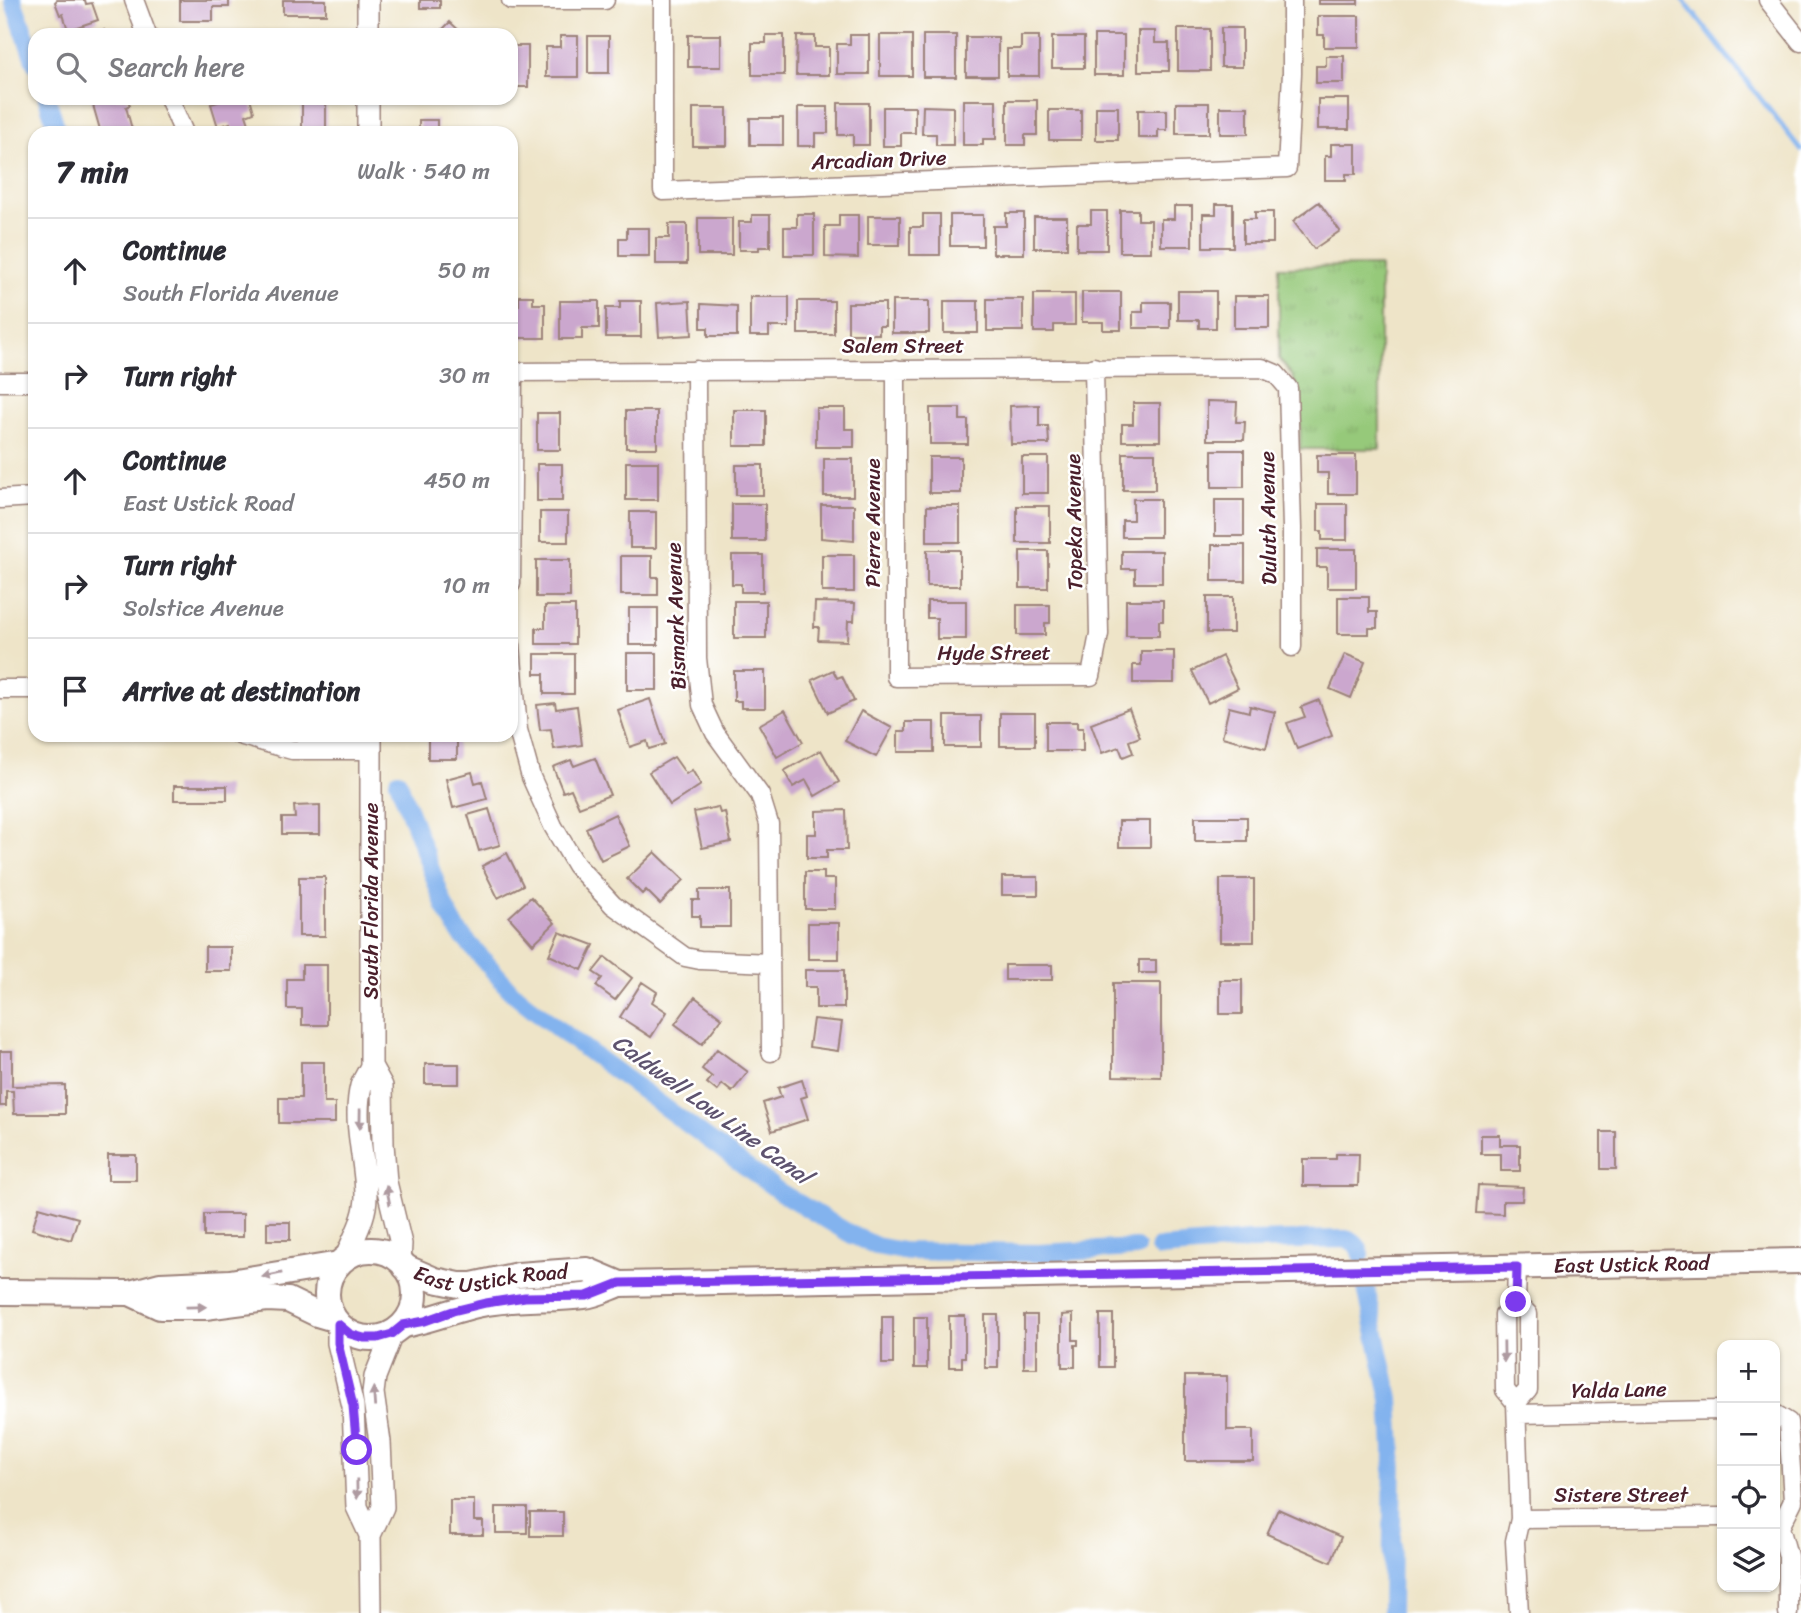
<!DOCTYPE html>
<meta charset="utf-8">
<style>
body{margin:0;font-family:Sriracha,sans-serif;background:#f2f2f3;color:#2b2b33}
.controls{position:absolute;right:21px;bottom:21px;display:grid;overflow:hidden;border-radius:14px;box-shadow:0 2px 5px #0004}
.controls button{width:63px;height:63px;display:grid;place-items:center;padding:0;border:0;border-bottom:2px solid #e1e1e2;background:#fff;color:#2b2b33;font:35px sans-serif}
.stop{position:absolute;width:21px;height:21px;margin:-16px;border:5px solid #7c3aed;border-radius:50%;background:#fff}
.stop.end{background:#7c3aed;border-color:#fff;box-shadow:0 2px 7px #0008}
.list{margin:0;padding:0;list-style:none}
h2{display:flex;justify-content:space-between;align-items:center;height:91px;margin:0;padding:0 28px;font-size:30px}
h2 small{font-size:23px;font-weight:400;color:#7c7c81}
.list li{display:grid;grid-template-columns:46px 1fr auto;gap:21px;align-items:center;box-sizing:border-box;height:105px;padding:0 28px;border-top:2px solid #e1e1e2}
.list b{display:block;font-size:26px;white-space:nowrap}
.list p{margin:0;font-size:23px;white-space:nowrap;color:#7c7c81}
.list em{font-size:23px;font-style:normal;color:#7c7c81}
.icon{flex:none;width:38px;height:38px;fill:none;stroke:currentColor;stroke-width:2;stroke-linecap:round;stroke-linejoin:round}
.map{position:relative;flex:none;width:1801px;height:1613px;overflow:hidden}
.search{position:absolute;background:#fff;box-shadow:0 2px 5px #0004;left:28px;top:28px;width:490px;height:77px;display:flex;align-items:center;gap:18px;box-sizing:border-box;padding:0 24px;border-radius:21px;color:#7c7c81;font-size:26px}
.panel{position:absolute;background:#fff;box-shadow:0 2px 5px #0004;left:28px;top:126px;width:490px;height:616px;border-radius:21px}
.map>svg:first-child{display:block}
</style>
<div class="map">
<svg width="1801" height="1613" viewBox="0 0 1801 1613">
<defs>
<pattern id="park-tufts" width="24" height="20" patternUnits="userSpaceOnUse" patternTransform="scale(1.75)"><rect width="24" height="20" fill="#96c97a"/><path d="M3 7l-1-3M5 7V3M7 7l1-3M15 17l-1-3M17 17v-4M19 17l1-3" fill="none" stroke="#83ac6a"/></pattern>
</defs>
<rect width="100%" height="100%" fill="#fff"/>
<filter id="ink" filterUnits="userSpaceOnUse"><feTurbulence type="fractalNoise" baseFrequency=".0143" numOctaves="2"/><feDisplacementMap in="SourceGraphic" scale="14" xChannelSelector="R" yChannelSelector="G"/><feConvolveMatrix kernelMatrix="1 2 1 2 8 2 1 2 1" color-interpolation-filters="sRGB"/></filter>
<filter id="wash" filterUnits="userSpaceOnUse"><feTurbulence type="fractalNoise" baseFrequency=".00686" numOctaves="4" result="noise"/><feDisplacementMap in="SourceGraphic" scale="28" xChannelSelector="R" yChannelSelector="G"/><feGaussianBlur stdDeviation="1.57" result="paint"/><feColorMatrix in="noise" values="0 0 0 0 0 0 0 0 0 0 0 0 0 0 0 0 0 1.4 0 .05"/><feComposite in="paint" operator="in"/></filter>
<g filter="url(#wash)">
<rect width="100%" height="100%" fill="#eee4c8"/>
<!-- park -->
<path fill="url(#park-tufts)" stroke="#707452" stroke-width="2" d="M1380,266v183h-80c0,-35 6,-64 -21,-90v-92z"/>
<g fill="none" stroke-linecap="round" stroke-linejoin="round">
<!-- stream -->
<path stroke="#83b3ee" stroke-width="5" d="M1683,0l118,150"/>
<!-- canal -->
<path stroke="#83b3ee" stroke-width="18" d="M13,0l22,63
M47,98l11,35
M398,781l47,126 13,24 54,61 46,37 222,163 72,43 24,11 27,5 136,2 97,-5
M1159,1248l90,-7 97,-2c9,3 12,6 15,16
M1365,1283l25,116 3,50 -2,164"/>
</g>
<g id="blocks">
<!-- building -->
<path fill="#cba7ce" d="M57,0h28l1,4 6,-1 6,17 -30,10 -5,-16 -3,1 -5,-13z
M180,0h49v7h-16v14h-33z
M283,0h43v14h-43z
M420,0h20v8h-20z
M1319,0h39v4h-39z
M1318,16h41v31h-35v-12h-6z
M450,22l14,13h-27z
M1221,28h21v39h-21z
M1178,29h32v42h-32z
M104,30l1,5h-18v-1z
M1138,31h17v12h14v28h-31z
M688,35h33v32h-33z
M766,35h18v40h-32v-32h14z
M850,35h19v39h-32v-30h13z
M880,35h32v41h-32z
M923,35h33v42h-33z
M1094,35h30v40h-30z
M560,36h18v41h-32v-30h14z
M588,36h21v37h-21z
M797,36h18v11h14v28h-33z
M1021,36h18v40h-32v-27h14z
M966,37h32v39h-32z
M1052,37h32v31h-32z
M511,46h17v41h-17z
M1326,56h18v27h-28v-17h10z
M91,98h36l3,7 -4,2 7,26h-32z
M231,98h19l4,14 -8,3 6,18h-19l-3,-10 -12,4 -7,-23z
M302,98h24v35h-24z
M1318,99h31v30h-31z
M963,100h33v39h-13v6h-20z
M1007,100h30v35h-12v10h-18z
M838,103h31v42h-16v-10h-15z
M1176,103h33v31h-33z
M923,106l30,1v38h-17v-11h-14z
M798,107h30v26h-13v13h-17z
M883,107h32v26h-14v13h-18z
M1096,107h22v33h-22z
M1220,107h28v27h-28z
M693,108h34v38h-34z
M1049,110h32v30h-32z
M1138,110h29v20h-9v8h-20z
M750,118h33v27h-33z
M419,120h18v13h-18z
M1331,144h25v30h-10v6h-21v-24h6z
M1319,202l21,29 -26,18 -21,-28z
M1216,204h17v43h-30v-33h13z
M1174,206h18v40h-31v-27h13z
M1120,210h18v10h13v32h-31z
M1091,211h16v39h-30v-26h14z
M1255,212h18v31h-30v-24h12z
M1006,213h18v41h-31v-28h13z
M797,214h17v41h-30v-28h13z
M923,214h17v41h-30v-28h13z
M752,215h18v32h-11v3h-20v-28h13z
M839,215h19v43l-33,-1v-31h14z
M950,215h33v31h-33z
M868,216h32v29h-32z
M1034,217h33v31h-33z
M698,218h34v37h-34z
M669,224h18v40h-31v-26h13z
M627,228h22v28h-30v-18h8z
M1178,291h38v37h-17v-8h-21z
M1082,292h39v38h-18v-8h-21z
M1034,294h41v31h-21v7h-20z
M519,296h14v8h12v34h-34v-33h8z
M1234,296h35v32h-35z
M750,297h39v30h-20v9h-19z
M987,299h36v32h-36z
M560,301h39v27h-17v11h-22z
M620,301h21v36h-35v-29h14z
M690,301l2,34 -33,2 -2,-34z
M798,301h36v33h-36z
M892,301h37v32h-37z
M944,301h34v32h-34z
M1143,302h27v26h-37v-16h10z
M848,303h37v23h-6v8h-31z
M701,304l36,2v30h-29v-8h-7z
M1207,401l30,1 -1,20h9l-1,18h-37z
M1133,403h27v38h-38v-17h11z
M1039,405v21h9l1,18h-38l-1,-38z
M816,408h29v21h9v18h-38z
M930,408h30v12h8v24h-38z
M734,410h32v36h-32z
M626,411h31v37h-31z
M537,413h23v37h-23z
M1212,450h32v37h-32z
M1123,453h32v37h-32z
M1317,455h39v39h-28v-21h-11z
M929,457h32v36h-32z
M1022,457h26v36h-26z
M824,459h29v37h-29z
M626,462h32v38h-32z
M537,464h25v37h-25z
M736,465h27v30h-27z
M1133,499h27v38h-38v-17h11z
M1215,500h29v36h-29z
M732,504h33v37h-33z
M1318,504h29v36h-25v-9h-4z
M821,505h33v36l-33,-3z
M927,506h33v36h-33z
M1017,506h33v37h-33z
M540,512h28v30h-28z
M630,512h26v36h-26z
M1212,545h33v36h-33z
M1317,549h39v39h-29v-21h-10z
M927,550h33v36h-33z
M1020,551h28v37h-28z
M1122,551h40v32h-27v-14h-13z
M732,555h31v37h-22v-8h-9z
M822,555h32v37h-32z
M621,556h31v21h6v18h-37z
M536,560h34v37h-34z
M1207,597h26v36h-26z
M1338,597h31v15h8v16h-8v6h-31z
M1126,600h37v21h-4v15h-33z
M734,601h32v37h-32z
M927,601h39v38h-29v-21h-10z
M815,602l40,1 -1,18h-6l-1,20 -29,-1 1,-13h-5z
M1017,605h33v18h-5v12h-28z
M545,606h30v38h-39v-16h9z
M629,608h29v37h-29z
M1141,651h33v32h-41v-18h8z
M627,653h30v37h-30z
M535,654h39v40h-30v-20h-9z
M1345,654l20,8 -14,36 -21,-9z
M1222,656l16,32 -30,15 -16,-32z
M833,670l4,8 5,-2 12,25 -26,12 -16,-33z
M734,671h31v37h-24v-7h-7z
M650,699l15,45 -16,5 -2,-8 -17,6 -12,-37z
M1319,700l13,36 -35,13 -10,-26 18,-6 -4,-10z
M555,703l1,6 21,-3 5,39 -28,4 -3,-20 -11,1 -3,-25z
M1250,706l25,6 -9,36 -44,-11 7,-30 20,5z
M1129,709l11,28 -11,4 4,12 -10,4 -4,-10 -17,6 -11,-29z
M785,710l18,32 -26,15 -18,-32z
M861,711l31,17 -16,29 -31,-16z
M1000,713h35v33h-35z
M945,716h36v31h-36z
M906,722h28v30h-36v-21h8z
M1046,722h31v6h6v23h-37z
M428,735h29v24h-29z
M821,750l18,32 -24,14 -9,-16 -13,7 -9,-16z
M674,757l12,17 6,-4 9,15 -31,20 -21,-33z
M595,758l15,37 -31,12 -8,-18 -8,3 -10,-25 18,-7 3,6z
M472,772l3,11 7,-2 5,18 -34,9 -7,-29z
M174,786h53v14h-53z
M320,805v29h-38v-16h13l-1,-12z
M718,807l2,6 5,-1 6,30 -29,6 -8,-36z
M489,809l11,36 -21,6 -11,-36z
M846,810l1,40h-20v8h-20v-24h9v-23z
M615,814l15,32 -29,14 -15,-32z
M1195,817h52v24h-52z
M1119,821h31v26h-31z
M655,852l29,28 -24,24 -14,-14 -4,4 -15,-15z
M507,853l16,32 -25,13 -16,-32z
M805,872h19v7h11v30h-30z
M299,877h26v59h-26z
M1002,877h36v18h-36z
M1220,879h34v63h-34z
M699,890h31v37h-30v-11h-8v-16h7z
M531,897l24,26 -22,21 -24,-27z
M808,923h31v36h-31z
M559,932l35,13 -12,25 -33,-15z
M205,947h26v24h-26z
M605,957l27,21 -17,22 -19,-14 6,-8 -9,-6z
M1139,960h17v13h-17z
M302,965h25v60h-25v-16h-15v-30h15z
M1005,965h47v15h-47z
M805,970h39v38h-28v-21h-11z
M1220,980h22v34h-22z
M642,982l15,10 -5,10 15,10 -16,25 -31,-20z
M1113,983h48v94l-48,-1z
M695,997l27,21 -20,26 -27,-20z
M813,1019l29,3 -4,29 -29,-4z
M717,1049l31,23 -16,20 -10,-8 -5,7 -10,-8 5,-6 -10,-8z
M0,1051h12v35l53,-1v29h-51l-1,-23h-7v15h-6z
M301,1062h23v41h11v20h-56v-25h22z
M425,1064h34v20h-34z
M802,1080l5,16 -6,2 7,21 -36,12 -9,-28 18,-6 -3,-9z
M1601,1132h15v37h-15z
M1481,1135h19v10h20v26h-19v-17h-20z
M1336,1154h23l-1,32h-55v-27h33z
M108,1155h28v25h-28z
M1478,1185l45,2 -1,14h-19v13l-27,-1z
M39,1207l39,11 -7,22 -39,-11z
M204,1214h39v23h-39z
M267,1222h23v18h-23z
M1073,1314v26h5v5h-3v22h-13v-52z
M1100,1314h13v53h-13z
M985,1315h13v53h-13z
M1024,1315h13v53h-13z
M949,1316h16v41h-3v10h-13z
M882,1317h11v47h-11z
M914,1317h13v51h-13z
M1185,1376h42v54h26v31h-68z
M450,1500h24v21h9v14h-33z
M496,1507h31v26h-31z
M1278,1509l63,28 -10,25 -64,-28z
M530,1512h33v24h-33z"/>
</g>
</g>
<g filter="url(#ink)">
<use href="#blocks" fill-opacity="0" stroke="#9c827a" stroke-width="2"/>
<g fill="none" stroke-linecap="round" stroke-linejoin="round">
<defs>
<path id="minor" d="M134,0l13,35
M511,0h94
M663,0v191l624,-23 5,-95v-73
M1768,0l33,42
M169,98l15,35
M896,369v308l195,-1 8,-42 -5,-267
M696,370l1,288 5,47 13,28 45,62 9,29 2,228
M511,372l751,-4 14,6 12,14 4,140v119
M0,382h35
M0,499l35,-2
M511,584l2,-212
M511,645l7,85 13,47 22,49 23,39 37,40 72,52 15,3 70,3
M0,689h35
M239,735l53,15h79
M1517,1267l-1,35 -12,12 1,76 11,13 4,116 -5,22 4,72
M1516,1302l12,12v76l-12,13
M1517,1414l205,-4
M1775,1414l13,8 5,79 -13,26
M1520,1519l202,-2
M1780,1527l8,29v57"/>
<path id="tertiary" d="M368,0v35
M368,98v35
M371,1066l11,20 1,58 3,38 15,62 -1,17
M346,1258c7,-21 20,-39 20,-62 0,-36 -14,-74 -5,-110 2,-6 7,-13 10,-20v-331
M338,1324v19l15,63 4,101 13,28 1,78
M370,1535l13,-28 -3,-65 -7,-49 2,-16 17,-43"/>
<g id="secondary">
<circle cx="371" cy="1294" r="44"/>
<path id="s1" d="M405,1267l30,13 24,5h13l46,-10 69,-5 33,14"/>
<path d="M0,1292l130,1 30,-8 70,-3 109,-18"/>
<path d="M130,1293l30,14h45l62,-8 21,1 29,14 17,5"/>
<path id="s2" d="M403,1325c29,-5 55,-17 84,-22 32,-6 65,-3 97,-7 12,-1 25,-8 36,-12l1181,-23"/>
</g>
</defs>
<!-- minor casing -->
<use href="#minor" stroke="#9c827a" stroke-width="21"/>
<!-- tertiary casing -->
<use href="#tertiary" stroke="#9c827a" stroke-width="24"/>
<!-- secondary casing -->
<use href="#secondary" stroke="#9c827a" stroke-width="28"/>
<!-- minor -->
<use href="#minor" stroke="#fff" stroke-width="18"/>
<!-- tertiary -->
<use href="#tertiary" stroke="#fff" stroke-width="21"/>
<!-- secondary -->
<use href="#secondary" stroke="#fff" stroke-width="24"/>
</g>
<!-- one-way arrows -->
<defs><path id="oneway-solid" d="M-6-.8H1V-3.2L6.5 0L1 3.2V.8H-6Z" transform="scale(1.75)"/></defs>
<g fill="#ae9aa0">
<use href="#oneway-solid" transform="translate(360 1119) rotate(91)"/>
<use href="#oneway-solid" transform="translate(388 1195) rotate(-101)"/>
<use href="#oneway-solid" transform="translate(272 1275) rotate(169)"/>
<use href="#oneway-solid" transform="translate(196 1307) rotate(-1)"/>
<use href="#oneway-solid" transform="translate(1504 1352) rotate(89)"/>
<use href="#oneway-solid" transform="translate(374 1397) rotate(-94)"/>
<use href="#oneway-solid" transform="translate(357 1489) rotate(89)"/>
</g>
</g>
<g fill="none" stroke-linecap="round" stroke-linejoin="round" filter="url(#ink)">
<!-- route -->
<path stroke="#7c3aed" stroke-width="9" d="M357,1450l-4,-44 -15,-63v-19l12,10 14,4h14l14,-4 11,-9 22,-4 28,-10 33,-8 39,-6 62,-1 33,-13 897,-16 -1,35"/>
</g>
<g text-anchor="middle" stroke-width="5" stroke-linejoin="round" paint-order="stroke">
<!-- street labels -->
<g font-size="21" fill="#4a1f2b" stroke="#fff">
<text transform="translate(879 160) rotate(-2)" y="7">Arcadian Drive</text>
<text x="903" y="353">Salem Street</text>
<text transform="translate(1268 518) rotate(-91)" y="7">Duluth Avenue</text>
<text transform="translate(1074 522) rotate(-91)" y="7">Topeka Avenue</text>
<text transform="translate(873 523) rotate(-90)" y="7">Pierre Avenue</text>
<text transform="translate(676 616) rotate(-92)" y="7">Bismark Avenue</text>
<text x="994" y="660">Hyde Street</text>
<text transform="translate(371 901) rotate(-90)" y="7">South Florida Avenue</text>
<text dy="7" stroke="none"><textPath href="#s2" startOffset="1234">East Ustick Road</textPath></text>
<text dy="7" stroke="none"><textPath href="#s1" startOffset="89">East Ustick Road</textPath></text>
<text transform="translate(1619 1390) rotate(-1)" y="7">Yalda Lane</text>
<text x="1621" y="1502">Sistere Street</text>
</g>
<!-- water labels -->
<g font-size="23" font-style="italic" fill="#5e536f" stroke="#fff">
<text transform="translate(712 1109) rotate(36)" y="8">Caldwell Low Line Canal</text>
</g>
</g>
</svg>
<div class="controls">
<button>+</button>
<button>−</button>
<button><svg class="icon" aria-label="locate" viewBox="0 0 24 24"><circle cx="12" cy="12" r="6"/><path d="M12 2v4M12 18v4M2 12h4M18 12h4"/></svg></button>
<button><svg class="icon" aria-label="layers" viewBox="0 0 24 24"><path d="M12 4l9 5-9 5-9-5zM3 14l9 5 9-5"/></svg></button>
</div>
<div class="stop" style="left:357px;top:1450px"></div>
<div class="stop end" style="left:1516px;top:1302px"></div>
<div class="search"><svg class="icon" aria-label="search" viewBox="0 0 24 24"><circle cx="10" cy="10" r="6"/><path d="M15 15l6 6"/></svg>Search here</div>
<section class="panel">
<h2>7 min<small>Walk · 540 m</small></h2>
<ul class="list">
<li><svg class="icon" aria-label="ahead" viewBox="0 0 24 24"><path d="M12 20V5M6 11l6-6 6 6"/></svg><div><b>Continue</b><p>South Florida Avenue</p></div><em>50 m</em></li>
<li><svg class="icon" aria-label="right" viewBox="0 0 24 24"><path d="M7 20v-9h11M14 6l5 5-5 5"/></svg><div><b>Turn right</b></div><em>30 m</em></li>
<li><svg class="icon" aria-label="ahead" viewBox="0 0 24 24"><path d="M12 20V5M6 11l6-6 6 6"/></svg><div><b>Continue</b><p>East Ustick Road</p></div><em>450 m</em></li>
<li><svg class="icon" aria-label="right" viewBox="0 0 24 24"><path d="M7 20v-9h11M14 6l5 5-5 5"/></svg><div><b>Turn right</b><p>Solstice Avenue</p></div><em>10 m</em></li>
<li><svg class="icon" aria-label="arrive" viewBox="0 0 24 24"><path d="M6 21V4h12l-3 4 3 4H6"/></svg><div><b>Arrive at destination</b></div></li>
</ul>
</section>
</div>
